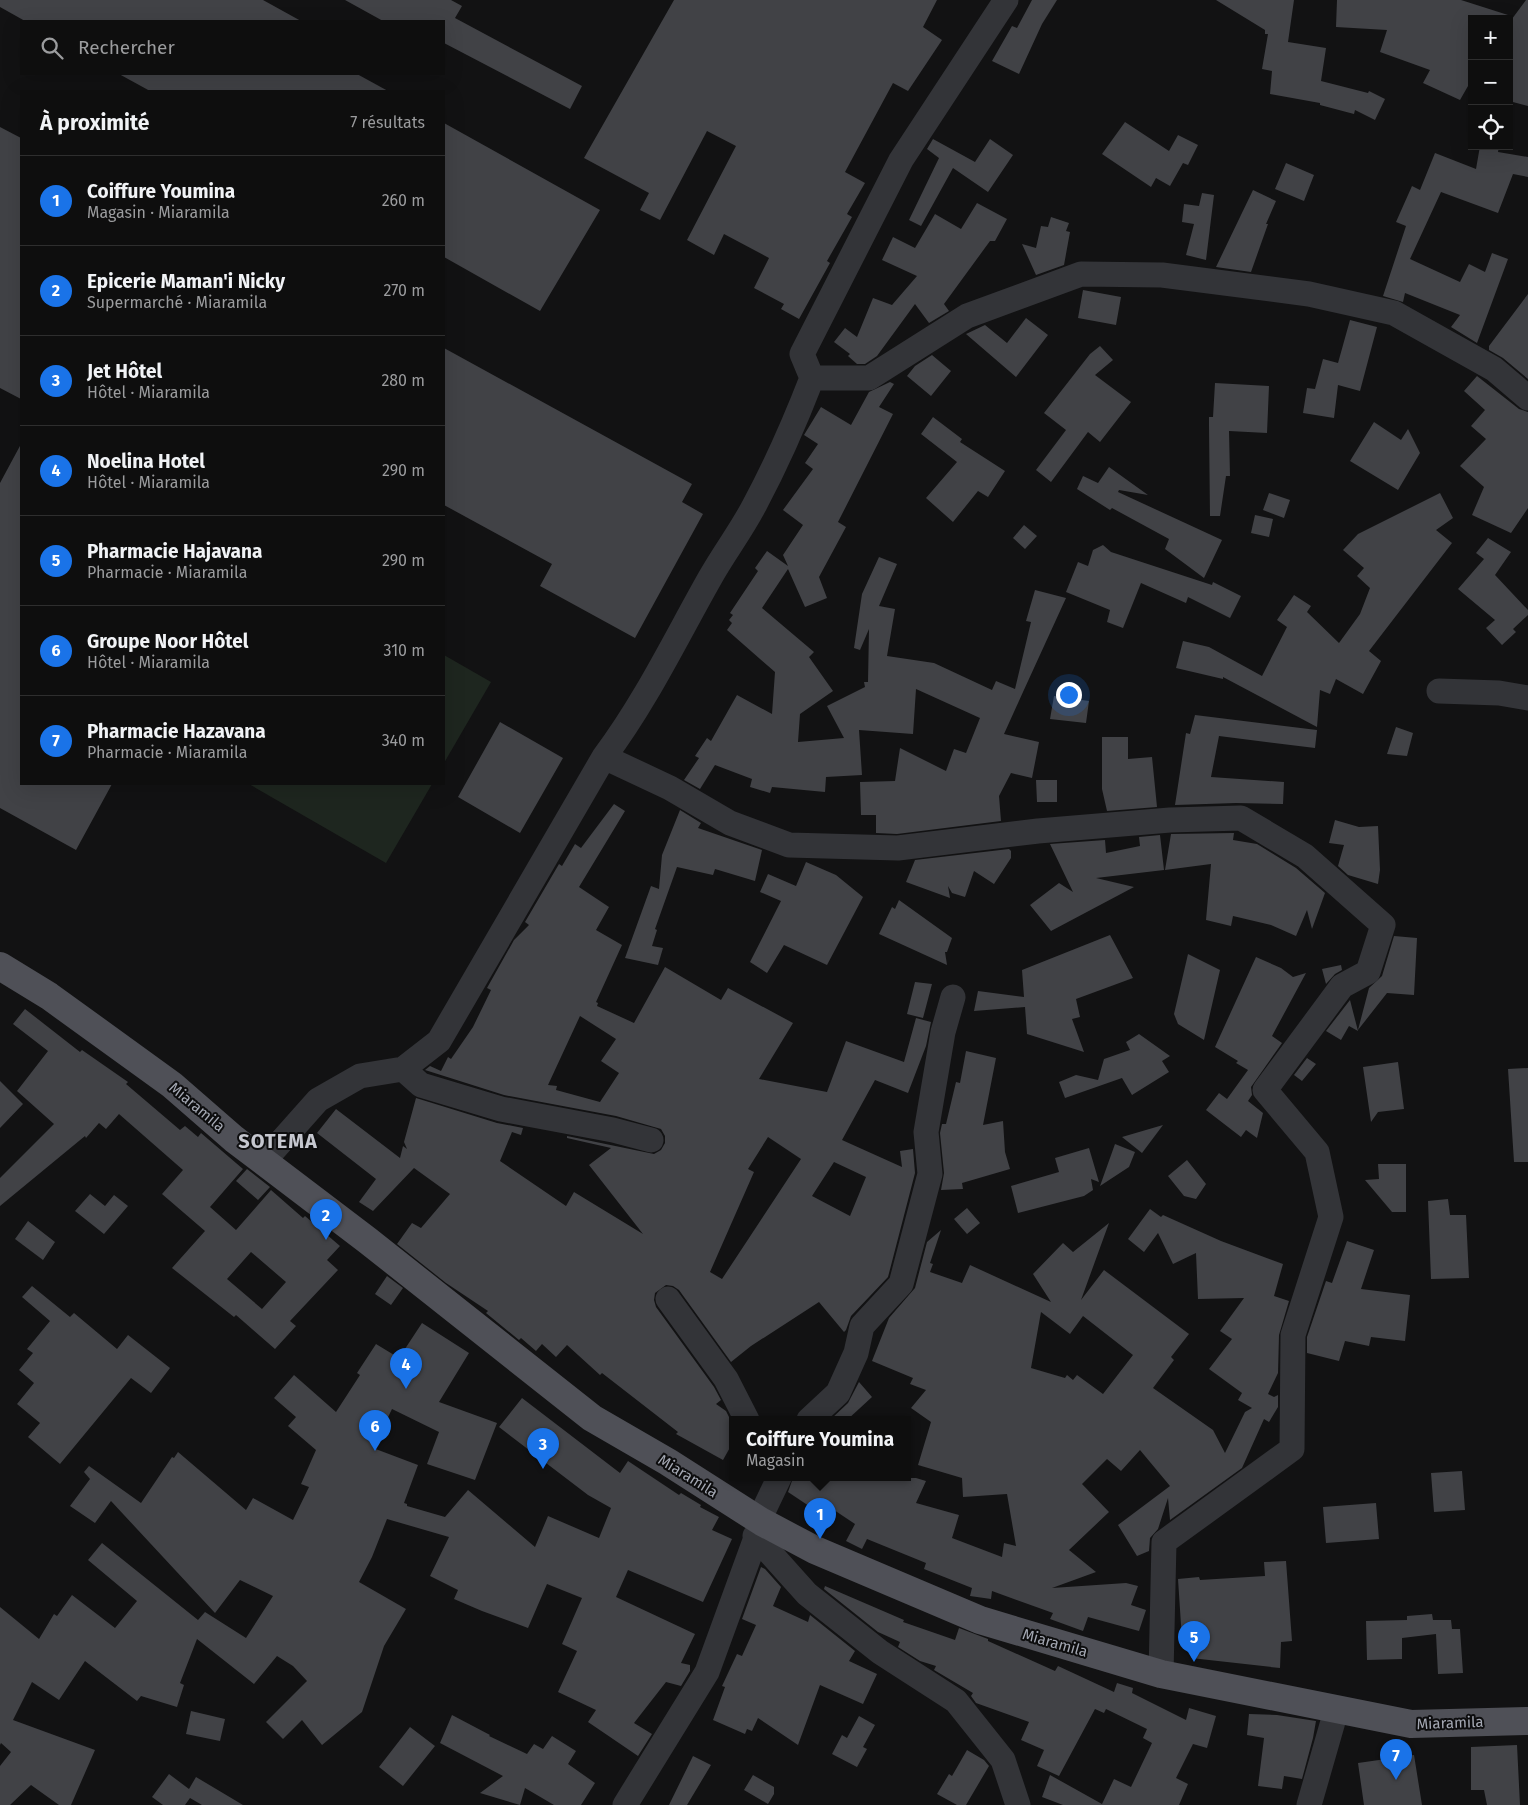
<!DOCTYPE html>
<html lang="fr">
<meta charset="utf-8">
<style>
body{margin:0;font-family:"Fira Sans",sans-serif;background:#171717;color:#f1f3f6}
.controls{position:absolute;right:15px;top:15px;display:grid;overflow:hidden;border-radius:0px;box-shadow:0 5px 20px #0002}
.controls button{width:45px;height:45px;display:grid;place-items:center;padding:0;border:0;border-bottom:1px solid #2e2e2e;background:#0e0e0e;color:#f1f3f6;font:25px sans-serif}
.you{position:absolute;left:1068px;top:694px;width:18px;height:18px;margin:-12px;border:4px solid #fff;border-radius:50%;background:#1a73e8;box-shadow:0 0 0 8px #1a73e833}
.badge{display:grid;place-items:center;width:32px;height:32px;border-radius:50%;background:#1a73e8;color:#fff;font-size:16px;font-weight:700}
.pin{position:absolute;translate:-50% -41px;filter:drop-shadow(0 1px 2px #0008)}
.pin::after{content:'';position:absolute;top:26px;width:18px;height:15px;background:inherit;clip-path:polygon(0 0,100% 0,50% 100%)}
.popup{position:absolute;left:729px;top:1416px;width:182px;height:65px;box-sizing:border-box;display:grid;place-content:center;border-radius:0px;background:#0e0e0e;filter:drop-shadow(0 1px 4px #0005);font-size:16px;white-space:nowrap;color:#9b9c9e}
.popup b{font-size:19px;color:#f1f3f6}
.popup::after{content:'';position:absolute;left:50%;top:100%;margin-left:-10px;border:10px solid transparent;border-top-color:#0e0e0e}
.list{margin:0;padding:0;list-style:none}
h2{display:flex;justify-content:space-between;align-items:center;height:65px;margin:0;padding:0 20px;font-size:21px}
h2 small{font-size:16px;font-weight:400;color:#9b9c9e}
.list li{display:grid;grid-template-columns:32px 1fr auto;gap:15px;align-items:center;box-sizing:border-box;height:90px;padding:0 20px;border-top:1px solid #2e2e2e}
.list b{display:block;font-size:19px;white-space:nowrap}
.list p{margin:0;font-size:16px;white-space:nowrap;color:#9b9c9e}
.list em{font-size:16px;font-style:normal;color:#9b9c9e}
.icon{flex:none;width:28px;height:28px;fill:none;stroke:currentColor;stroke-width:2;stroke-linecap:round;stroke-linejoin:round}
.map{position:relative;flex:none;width:1528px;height:1805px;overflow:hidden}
.search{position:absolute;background:#0e0e0e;box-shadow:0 5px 20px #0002;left:20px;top:20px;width:425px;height:55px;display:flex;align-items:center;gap:12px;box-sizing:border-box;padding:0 18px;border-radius:0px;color:#9b9c9e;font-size:19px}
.panel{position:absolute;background:#0e0e0e;box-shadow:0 5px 20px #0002;left:20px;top:90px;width:425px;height:695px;border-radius:0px}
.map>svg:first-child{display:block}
</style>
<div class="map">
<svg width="1528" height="1805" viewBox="0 0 1528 1805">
<rect width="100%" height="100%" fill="#121213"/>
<!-- green -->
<path fill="#1e261f" d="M444,655l47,27 -47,81z
M249,784h183l-46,79z"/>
<!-- building -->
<path fill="#414246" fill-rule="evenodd" d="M0,0h263l38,21h-276l-25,-14z
M345,0h106l11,6 -7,12 127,68 -12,23 -126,-66v-22h-61z
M674,0h263l-14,27 19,13 -34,51 -15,-8 -48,89 20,11 -18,31 5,3 -25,44 3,2 -31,56 -18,-10 3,-5 -30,-16 15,-30 -45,-24 -10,21 -27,-15 49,-94 -29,-15 -47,89 -20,-10 9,-17 -65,-35z
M1032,0h25l-15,24 -23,50 -27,-13 20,-35 5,2z
M1216,0h78l-6,42 38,6 -5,33 47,12 1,-2 16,8 -10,21 -20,-10 -1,4 -34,-9v-2l-50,-9 2,-23 -10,-2 6,-35h-3v-4z
M1337,0h124l47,15 -1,4h-35v60l-12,21 -37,-17 7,-13 -50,-18 7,-22 -51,-3z
M1526,0h2v106l-19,-5v-78z
M119,74h238l31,17h-238z
M1125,122l44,29 9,-16 20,10 -10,20 -5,-2 -13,23 -14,-8 -5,9 -49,-33z
M444,123l156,87 -60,101 -96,-54z
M0,127l21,11v261l-21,-11z
M933,139l42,23 15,-23 23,16 -25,37 -35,-24 -32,58 -12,-6 30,-62 -12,-9z
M1480,146h19l-1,6 30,5v20l-15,-3 -15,39 -57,-21 -31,67 50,23 9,-18 16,8 7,-19 16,6 -31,84 -26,-16 9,-12 -55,-22 -2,9 -20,-6 23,-70 -10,-4 16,-36 8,4 15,-37 41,16z
M1286,163l28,12 -10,26 -29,-12z
M1253,190l23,11 -10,23h2l-17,48 -35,-5z
M1202,193l12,2 -8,65 -20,-5 8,-31 -12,-2 2,-18 15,2z
M977,203l30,16 -12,22h-5l-46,63 5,7 -20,12 -14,-19 -38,52 -12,8h-8l-9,-8 2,-2 -16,-12 11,-14 12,9 16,-39 19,7 25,-29 -35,-16 11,-23 22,11 20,-34 26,15z
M1051,217l18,6 -3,8 4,1 -6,33 -28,10 -14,-31 14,4 5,-22 7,1z
M1083,290l38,7 -5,28 -38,-7z
M1528,294v85l-25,-21 -14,-8v-4z
M1026,318l22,17 -32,42 -50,-43 19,-9 22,18z
M1350,320l27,7 -17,64 -22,-6 -4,33 -31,-5 4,-25 8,1 8,-30 15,4z
M1100,346l13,14 -18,15 36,27 -31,40 -12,-10 -37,50 -15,-12 30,-40 -22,-17 46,-59z
M444,348l248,136 -10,18 21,12 -68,124 -95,-52 12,-22 -108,-59z
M932,355l19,16 -20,25 -24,-20 8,-10z
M1477,376l42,33 9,3v96l-17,25 -39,-18 12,-28 -24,-21 26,-27 -15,-13 14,-16 -21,-19z
M890,382l4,2 -15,23 14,7 -55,108 8,5 -27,50 8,21 -22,9 -17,-38 -26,39 52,44 -5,5 24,34 -33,23 -2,28 46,-4 -17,-32 38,-19 -1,-5h4l1,-53 -9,21 -6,-2 8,-54 17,-37 18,7 -18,42 16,3 -8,47 47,7 58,27 4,-9 19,8 16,-67 -5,-1 9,-31 31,8 -43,94 -7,-2 7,2 -19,42 35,8 -7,36 -21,-5 -12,23 2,25 -104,13 -21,-1v-18h-15l-1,-33 35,-1 5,-33 46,23 8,-22 12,4 14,-35 -64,-29 -3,45 -54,-4 3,45 -36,2 -1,15 -53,-5 -2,6 -20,-6 2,-8 -37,-14 -15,24 -16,-9 15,-22 -4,-2 12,-18 4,3 26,-46 35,19 3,-42 -48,-42 5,-7 -3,-3 4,-5 -3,-2 28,-42 -3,-3 12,-17 21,15 -5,-11 20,-30 -20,-15 30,-41 -8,-6 13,-19 -14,-9 17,-28 30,18 18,-33z
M1215,383l54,3 -2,47 -38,-2 1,45h-4l-6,40h-10l-1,-90v-9h4z
M933,417l29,22 -2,3 45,29 -17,26 -10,-6 -25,31 -27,-24 31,-36 -36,-28z
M1374,422l27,18 7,-11 12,24 -22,37 -48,-29z
M21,444v340h91l-36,66 -76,-42v-325z
M1109,467l39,28 -29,-5 -1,2 104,48 -18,38 -39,-29 4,-10 -57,-31 -2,2 -33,-21 6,-13 15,7z
M1269,493l21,7 -6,18 -21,-8z
M1440,493l13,25 -17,12 16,13 -83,108 12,10 -18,33 -27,-15 -6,15 -10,-4 -3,37 -94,-50v2l-47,-11 7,-27 26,6 53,29 25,-49 -10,-7 17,-25 17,11 -4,6 32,31 21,-29 10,-26 -13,-12 7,-8 -21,-18 15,-16z
M1255,515l18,4 -4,18 -18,-4z
M1024,525l13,11 -12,13 -12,-11z
M1488,538l23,14 -16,23 33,35v5l-15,14 3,3 -14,13 -16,-17 9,-8 -37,-31 26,-30 -8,-6z
M1103,545l8,7 101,33 1,-3 28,14 -11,22 -42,-21 -2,6 -45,-20 -18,45 -16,-6 3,-12 -44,-18 12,-30 10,4 5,-16z
M1054,696l35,5 -3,22 -36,-4z
M1195,715l122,15 -2,18 -96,-12 -8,41 73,5 -1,22 -47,-1 -61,2 11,-72 4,1z
M500,722l63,36 -43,75 -62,-36z
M1396,727l17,6 -6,23 -20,-2z
M1102,737h26v22l24,-2 5,50 -50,4 -5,-22z
M1036,780h21v22h-20z
M614,804l11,7 -46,76 30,20 -13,23 26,15 -26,57 2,1 -1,3 37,17 31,-56 56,33 7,-12 65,35 -34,56 68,13 19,-51 58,21 12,-44 15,4 -5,24 -18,47 -33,-13 -33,60 60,27 -2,-16 13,-2 2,24 -27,104 -37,39 -5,14 -2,2 -25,-30 -68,44 -20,16 -52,-72 -6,-4 -7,-1 -11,8 -1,7 2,7 58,80 7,13 -5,4 10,7 6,12v21l-9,16 -47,-26 2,-2 -76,-59 -2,2 -33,-30 -11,12 -14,-13 -6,7 -15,-13 -2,2 -33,-27 2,-2 -42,-28 -49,-39 15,-21 9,5 29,-34 -36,-26 -41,43 -14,-9 17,-23 -59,-46 19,-24 64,49 3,-12 4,3 -3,-7 12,-44 81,25 26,5 -2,7 -9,-3 -12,29 66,45 8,-14 69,42 -54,-69 22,-17 -44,-10v-2l87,18 7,-4 4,-7v-7l-4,-7 -45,-13 -112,-21 -79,-25 5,-4 11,5 7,-14 3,2 22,-32 18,-37 -4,-2 27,-48 15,-15 -4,-3 34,-58 3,2 13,-22 6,4zM580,1016l36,23 -15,22 18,12 -19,29 -44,-12 1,-4 -9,-1zM768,1137l33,22 -79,120 -12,-7 44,-100 -6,-3zM834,1162l32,15 -16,39 -38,-20z
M680,810l21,13 -3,5 64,22 -7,31 -40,-12 -2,6 -36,-8 -22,62 2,1 -5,16 11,2 -5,17 -33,-7 26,-72 8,3 3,-34z
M1335,820l24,7 19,-1 2,44 -2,14 -30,-9 -10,-9 6,-21 -15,-2z
M1234,833l-1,7 24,4 39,24 29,25 -13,36 -5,-19 -11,26 -25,-11 -38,-9 -2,10 -25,-6 5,-56 -46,6 6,-36z
M1160,835l4,35 -68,8 38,9 -83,44 -21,-26 29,-22 14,9 -23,-48 55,-4 1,13 34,-7 -1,-9z
M1009,849l2,2v7l-17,26 -20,-13 -9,26 -13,-4 -4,-7 2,12 -44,-16 9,-22z
M806,862l30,13 27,22 -36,68 -43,-20 -17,28 -17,-11 31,-61 -21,-9 8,-18 28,12z
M899,900l53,38 -5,14h-2l2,13 -68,-31 13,-27 3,2z
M1110,935l23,43 -57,21 4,18 -8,2 12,33 -57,-18 -2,-27 -51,4 4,-20 46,6 -2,-27z
M1394,936l23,2 -3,57 -27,-2 -29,37 11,-42 13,-12z
M1188,954l32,16 -16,70 -26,-16 -4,-10z
M1256,957l25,11 12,9 13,-4 -34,63 10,7 -31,44 1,8 -4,6 15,12 -6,25 -11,-8 -5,7 -35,-27 13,-17 8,6 21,-29 -12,-7 2,-2 -23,-14z
M1341,965l1,5 -7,4 -9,10 -4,-15z
M915,982l17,2 -9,34 -16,-4z
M1350,1000l8,31 -9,-5 -8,14 -15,-9z
M25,1009l55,43 2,-2 46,32 -2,2 54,46 5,-4 13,11 3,-4 42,36 -33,38 26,23 35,-40 32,28 2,-2 35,30 -13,14 11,10 -48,51 6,5 -21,23 -39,-34 -2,2 -62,-49 33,-37 -43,-37 21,-24 -64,-56 -13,15 -7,-6 -13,15 -1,-2 -85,70v-28l54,-54 -37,-33 31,-40 -35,-27zM251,1252l35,30 -24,27 -35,-30z
M1139,1034l31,22 -8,5 7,11 -37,23 -10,-17 -57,20 -6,-16 17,-7 22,5 6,-21 26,-9 -4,-8z
M966,1051l30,7 -13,67 20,-4 2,31 5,17 -48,14 1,6 -22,1 3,-17 -4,-40 2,-9h4l10,-42 4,1z
M1307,1058l9,6 -14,17 -8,-6z
M1398,1062l6,47 -26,3 -7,10 -8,-55z
M1528,1068v94h-14l-6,-93z
M0,1081l23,23 -23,24z
M1163,1125l-21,28 -20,-16z
M1115,1144l20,8 -6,15 -29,19z
M1089,1148l10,34 -8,-3 2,11 -9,6 -66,17 -7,-27 48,-14 -4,-14z
M1187,1160l19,24 -10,15 -12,-3 -16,-20z
M1378,1164h28v48h-14l-27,-32 14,-1z
M247,1169l23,18 -12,13 -22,-19z
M90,1194l15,12 9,-11 14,11 -24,28 -29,-23z
M1448,1199l2,16h16l3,63 -38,1 -3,-78z
M967,1208l13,15 -13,11 -13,-15z
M1150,1209l11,8 2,-2 58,26 62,23 -9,32 15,5 -10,34 -1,38 -10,21 6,3 4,-2v12l-9,15 -5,-3 -22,49 -72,52 -2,-22 -10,31 -8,9 -1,13 -12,5 -19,-31 52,-39 -30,-36 -19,21 -14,-12 -25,25 27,28 -40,38 27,22 -44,16 74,-5 12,3 -7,19 15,5 -7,21 -51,-14 -5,14 -33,-12 3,-6 -61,-22 -1,8 -21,-3 2,-8 -48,-19 2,-6 -59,-24 -5,10 -16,-8 9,-17 -27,-18 -7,8 -33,-22 5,-14h123l10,3 -10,22 43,12 -7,23 50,19 2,-14 12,3 -9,-52 -44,3 -1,-19 -44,-13 13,-43 -20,-14 15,-18 -16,-6 3,-6 -41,-17 17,-43 26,-30 12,-46 14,-12 -11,33 3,1 -3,8 32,11 8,-18 81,37 -18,-28 30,-31 10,9 36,-29 -28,77 23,-30 85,64 -18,23 3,3 -21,28 60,42 12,23 20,-41 7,-4 -14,-8 4,-7 -33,-24 23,-30 -12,-8 24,-33 -46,1 -2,-46 -23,11 -15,-31 -14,19 -16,-13zM1041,1312l29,22 13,-18 50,39 -30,39 -26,-19 -4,5 -6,-5 -2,3 -34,-10z
M28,1221l27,21 -12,18 -28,-21z
M1347,1241l27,9 -13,39 49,6 -5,46 -34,-4 -2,9 -24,-5 -6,20 -32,-8v-16l19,-56 6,2z
M387,1276l16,12 -12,17 -16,-11z
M32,1286l38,31 4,-4 43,36 11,-14 42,33 -19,25 -20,-15 -71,86 -32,-27 12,-14 -23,-19 17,-21 -15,-13 14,-17 -6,-4 23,-28 -28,-24z
M422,1323l47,30 -30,49 58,21 -22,57 -48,-16 12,-32 -47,-23 -19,39 45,17 -14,38 3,1v2l38,11 23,-27 67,57 13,-31 51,22 12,-30 -23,-13 -89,-68 23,-29 98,75 8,-12 51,34 2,-2 20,12 -1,2 19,10 -7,13 20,9 -29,63 -75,-32 -12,27 79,37 -14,29 9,2v6l-9,15 -15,-4 -32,41 18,11 -14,22 -50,-34 8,-12 -38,-18 19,-41 -15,-7 20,-46 -35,-14 -19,44 -46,-17 -28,-12 4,-9 -28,-14 19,-39 -62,-18 -15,38 -13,25 47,27 -22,37 -22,66 -40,33 -20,-25 -19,19 -17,-17 41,-41 -14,-15 -16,-10 -23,28 -57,-45 -17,44 4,2 -7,22 -36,-11 -4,5 -52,-40 -26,39 -27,-18 -19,38 82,30 -24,55h-12l-28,-20 -21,20h-10v-39l11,-14 -10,-9 -1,2v-138l39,32 15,-25 3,2 15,-21 43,33 22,-27 -49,-41 14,-17 96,77 7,-8 41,26 27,-42 -33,-16 -25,33 -104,-112 -16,22 -25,-17 20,-27 -6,-7 5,-6 52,37 31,-46 2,1 4,-6 68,58 7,-12 40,22 16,-33 -8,-3 15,-34 -28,-24 8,-9 -22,-19 20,-23 42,37 24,-37 -3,-2 19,-29 23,14z
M859,1382l13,15 -25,23h-17l18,-17z
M1462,1471l3,39 -31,2 -3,-39z
M1376,1503l3,36 -53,4 -3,-36z
M1286,1561l6,80 -11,1 -1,26 -89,-10v-26l-9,8 -4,-61 21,-2 1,3 65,-4 -1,-14z
M761,1567l4,2 16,18 -8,19 35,16 2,-7 45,36 -6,10 28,13 -14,30 -43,-19 -22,60 -40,-27 -6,13 -5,-2 -2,5 -32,-14 12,-33 -3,-1 15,-32 5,2 14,-31 -14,-6z
M825,1586l79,34 -1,2 52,18 4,-12 29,11v2l67,30 3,-5 56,26 3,-9 16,5 -1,5 54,27 3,-12 27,8 -9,32 -14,-4 -17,34 12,6 -9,21h-116l-21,-8 8,-22 52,29 12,-25 17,8 21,-44 -9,-5 4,-9 -41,-20 -2,4 -9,-4 -36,67 -22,-10 7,-16 -23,-10 8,-18 -53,-19 -5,-7 2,-3 -39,-23 2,-4 -16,-5 -22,-14 2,-5 -22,-10 -54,-43z
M1432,1614l1,6h18l1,9h8l3,44 -25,1 -2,-40 -34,4v21l-35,1 -1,-39 41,-1v-4z
M191,1711l34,8 -5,22 -34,-7z
M1249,1714l28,1 39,6 -3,17 -11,41 -18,-3 -2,13 -24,-3 6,-48 -17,-3z
M452,1715l38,20 -1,1 38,18 7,-10 9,5 9,-13 24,15 -8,13 27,19 -14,22h-27l-29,-17 -5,17 -40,-12 23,-17 -63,-33z
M859,1716l16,9 -12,22 4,2 -10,18 -25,-13 10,-19 5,3z
M410,1727l25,19 -32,40 -24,-19z
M1517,1745l3,60h-33l-3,-15h-13v-43z
M967,1750l17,10 5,6 -23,39h-9l-20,-11 12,-20 3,2z
M1414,1755l8,50h-58l-6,-42z
M693,1756l18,9 -24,40h-18z
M169,1774l20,15 7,-12 47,28h-41l-12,-7 -5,7h-22l-11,-8z
M753,1775l21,12v7l-6,10 -24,-14z"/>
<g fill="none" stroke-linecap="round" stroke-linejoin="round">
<!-- street -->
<path stroke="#333438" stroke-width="25" d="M812,378h57l98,-62 114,-42 81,1 147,19 85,19 100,56 34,29
M1439,691l60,2 29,5
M604,757l66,31 60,35 59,22 109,3 140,-17 132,-11 71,-2 64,38 78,69 -15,47 -26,14 -77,104 52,62 14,65 -38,118 -1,114 -128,93 -3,132
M403,1069l18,16 80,24 112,21 38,10
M263,1162l55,-62 42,-24 43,-7 36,-28 165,-284c42,-56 72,-119 106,-179 14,-25 31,-47 44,-72 22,-41 41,-84 58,-128l-10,-24 99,-194 105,-160
M668,1299l58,80 21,41
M809,1420l29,-27 18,-40 6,-27 39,-42 29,-110 -4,-42 17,-100 10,-35
M759,1520l20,-42
M755,1536l52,58 73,58 76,49 47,59 15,45
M625,1805l82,-133 54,-148
M1309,1805l27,-94"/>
<!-- primary -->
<path stroke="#4f5057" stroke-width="28" d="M0,966l49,30 123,89 62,54 133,101 225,178 76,44 94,60 53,28 165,70 181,54 250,50 117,-3"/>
</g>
<g text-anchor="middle" stroke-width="4" stroke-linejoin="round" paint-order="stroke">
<!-- street labels -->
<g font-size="15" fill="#a4a8b3" stroke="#0d0d0e">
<text transform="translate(197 1107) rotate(40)" y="5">Miaramila</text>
<text transform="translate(688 1476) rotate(32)" y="5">Miaramila</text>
<text transform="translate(1055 1643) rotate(16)" y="5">Miaramila</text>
<text transform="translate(1450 1723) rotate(-2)" y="5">Miaramila</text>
</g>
<!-- district labels -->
<g font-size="20" font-weight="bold" letter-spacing="1" fill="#c5c7cf" stroke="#0d0d0e">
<text x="278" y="1148">SOTEMA</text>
</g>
</g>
</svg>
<div class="controls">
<button>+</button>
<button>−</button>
<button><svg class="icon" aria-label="locate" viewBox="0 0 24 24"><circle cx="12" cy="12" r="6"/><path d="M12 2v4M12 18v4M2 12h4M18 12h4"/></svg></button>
</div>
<div class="you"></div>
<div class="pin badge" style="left:820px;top:1539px">1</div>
<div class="popup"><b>Coiffure Youmina</b>Magasin</div>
<div class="pin badge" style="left:326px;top:1240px">2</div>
<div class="pin badge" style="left:543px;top:1469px">3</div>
<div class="pin badge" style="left:406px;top:1389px">4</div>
<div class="pin badge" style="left:1194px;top:1662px">5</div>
<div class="pin badge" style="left:375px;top:1451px">6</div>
<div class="pin badge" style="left:1396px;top:1780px">7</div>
<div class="search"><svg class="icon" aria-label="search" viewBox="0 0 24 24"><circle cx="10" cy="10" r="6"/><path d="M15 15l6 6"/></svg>Rechercher</div>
<section class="panel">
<h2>À proximité<small>7 résultats</small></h2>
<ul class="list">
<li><span class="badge">1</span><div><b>Coiffure Youmina</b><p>Magasin · Miaramila</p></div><em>260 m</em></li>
<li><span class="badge">2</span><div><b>Epicerie Maman'i Nicky</b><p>Supermarché · Miaramila</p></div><em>270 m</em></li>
<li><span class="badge">3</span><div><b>Jet Hôtel</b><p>Hôtel · Miaramila</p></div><em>280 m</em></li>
<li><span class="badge">4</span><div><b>Noelina Hotel</b><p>Hôtel · Miaramila</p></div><em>290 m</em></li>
<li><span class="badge">5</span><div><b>Pharmacie Hajavana</b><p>Pharmacie · Miaramila</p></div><em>290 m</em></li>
<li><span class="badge">6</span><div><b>Groupe Noor Hôtel</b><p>Hôtel · Miaramila</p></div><em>310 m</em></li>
<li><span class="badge">7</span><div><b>Pharmacie Hazavana</b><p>Pharmacie · Miaramila</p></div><em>340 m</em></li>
</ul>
</section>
</div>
